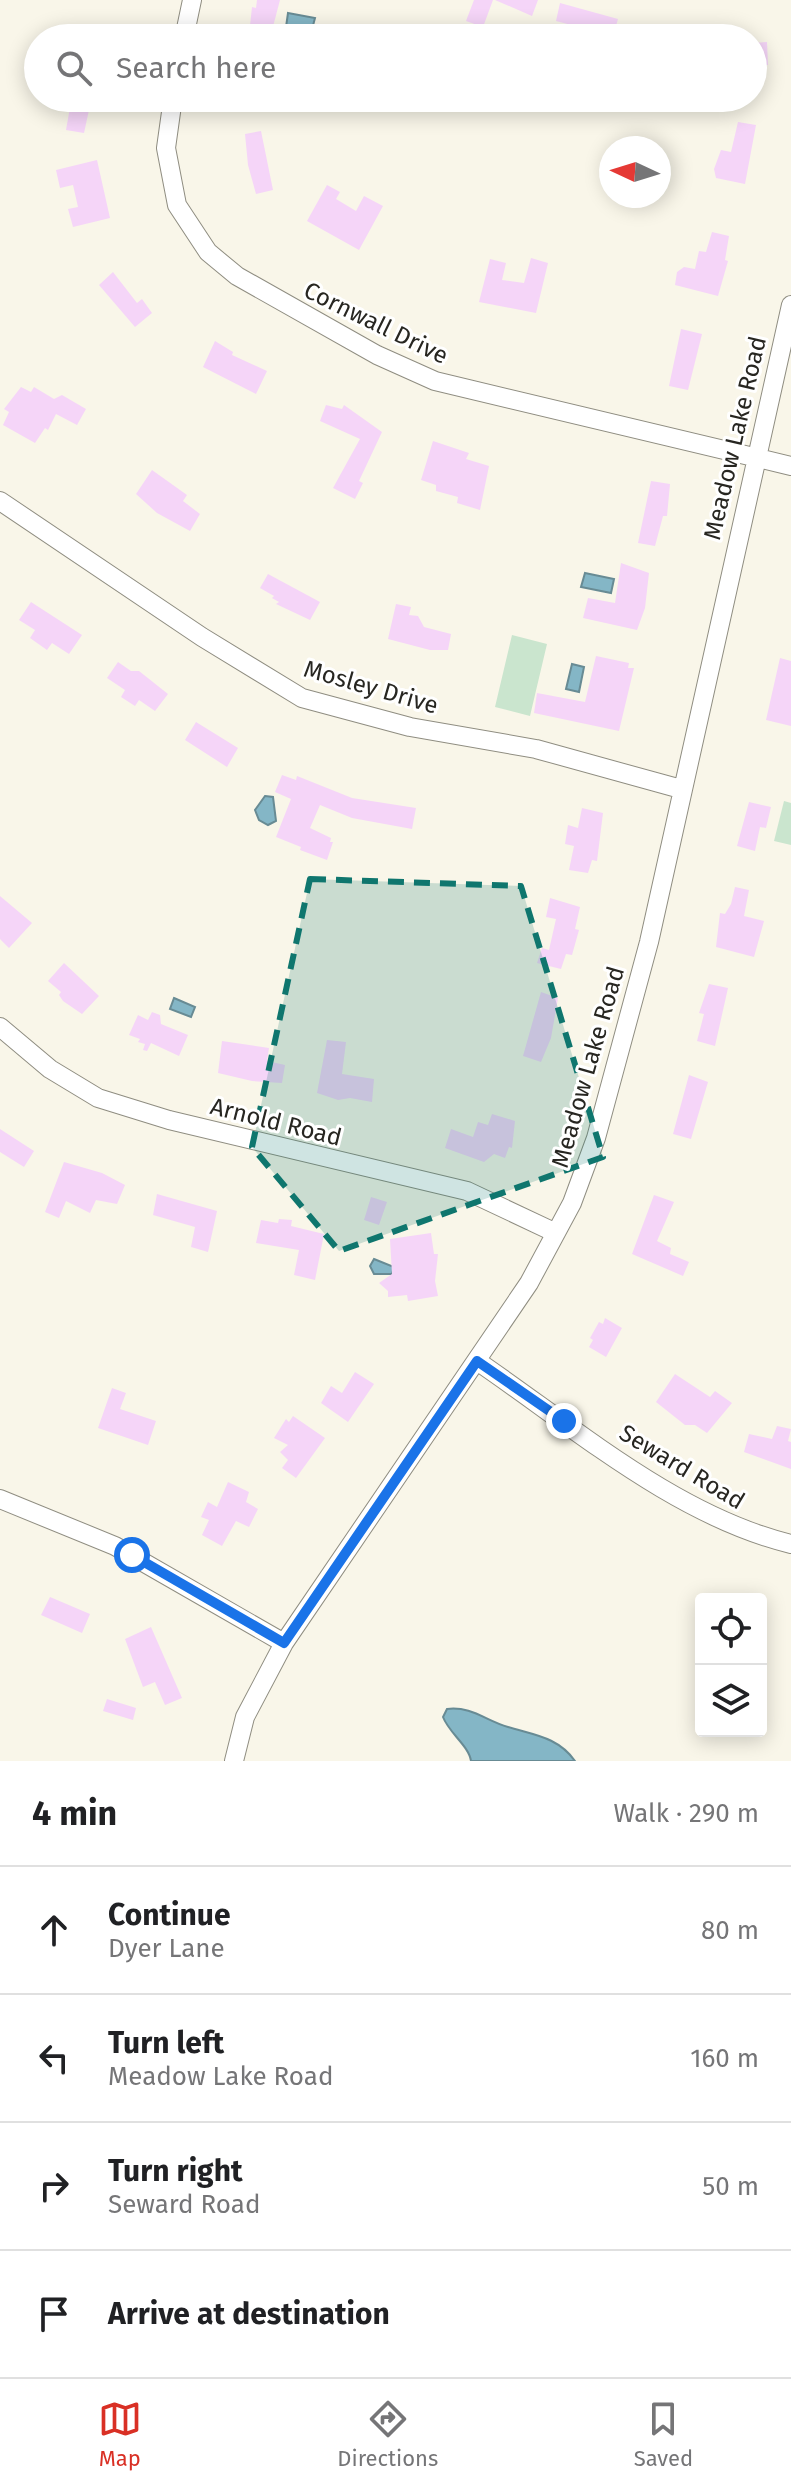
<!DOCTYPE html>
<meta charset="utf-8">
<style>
body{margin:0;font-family:"Fira Sans",sans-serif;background:#f2f2f2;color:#202124}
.controls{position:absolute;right:24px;bottom:24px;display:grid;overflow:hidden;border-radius:8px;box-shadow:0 4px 20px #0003}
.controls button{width:72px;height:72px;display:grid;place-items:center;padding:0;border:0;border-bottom:2px solid #e0e0e0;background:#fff;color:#202124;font:40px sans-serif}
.compass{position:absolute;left:599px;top:136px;width:72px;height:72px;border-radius:50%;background:#fff;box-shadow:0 4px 20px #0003;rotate:274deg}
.stop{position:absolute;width:24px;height:24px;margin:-18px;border:6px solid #1a73e8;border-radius:50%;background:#fff}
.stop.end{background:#1a73e8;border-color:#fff;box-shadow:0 2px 8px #0008}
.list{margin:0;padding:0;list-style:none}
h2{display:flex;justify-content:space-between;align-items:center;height:104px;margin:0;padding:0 32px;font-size:34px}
h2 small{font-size:26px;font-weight:400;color:#757577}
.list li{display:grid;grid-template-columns:52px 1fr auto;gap:24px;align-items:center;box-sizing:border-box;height:128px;padding:0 32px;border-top:2px solid #e0e0e0}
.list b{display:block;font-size:30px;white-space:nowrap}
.list p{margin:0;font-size:26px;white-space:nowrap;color:#757577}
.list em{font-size:26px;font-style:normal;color:#757577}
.icon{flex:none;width:44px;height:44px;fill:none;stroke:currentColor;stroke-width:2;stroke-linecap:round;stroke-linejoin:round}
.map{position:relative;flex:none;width:791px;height:1761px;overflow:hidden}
.search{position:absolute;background:#fff;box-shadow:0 4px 20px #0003;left:24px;right:24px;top:24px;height:88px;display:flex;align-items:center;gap:20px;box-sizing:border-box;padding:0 28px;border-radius:44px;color:#757577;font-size:30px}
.sheet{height:616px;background:#fff}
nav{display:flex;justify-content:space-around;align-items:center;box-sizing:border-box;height:112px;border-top:2px solid #e0e0e0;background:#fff;font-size:22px;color:#757577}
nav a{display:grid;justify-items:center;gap:4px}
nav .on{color:#d93025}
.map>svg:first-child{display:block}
</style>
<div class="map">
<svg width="791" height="1761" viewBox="0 0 791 1761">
<rect width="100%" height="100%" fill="#f9f6e9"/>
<!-- green -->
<path fill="#cae5ce" d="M512,635l35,9 -17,72 -35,-9z
M784,801l7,2v42l-17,-4z"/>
<!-- water -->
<path fill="#84b6c6" stroke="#688b94" stroke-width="2" d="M288,13l27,5 -4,15 -25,-6z
M585,573l29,6 -3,14 -30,-6z
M572,664l12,3 -5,25 -13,-3z
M265,796l8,1 3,24 -8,4 -9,-5 -4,-10z
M174,998l21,9 -4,10 -21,-8z
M374,1259l20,8 -2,7h-18l-4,-8z
M447,1709c25,-3 39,12 61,18 26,8 50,10 67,34h-104c-2,-15 -22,-28 -28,-44z"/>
<!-- building -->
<path fill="#f5d5f8" d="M257,0h23l-10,38h-19l-2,-3 3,-28 4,1z
M474,0h19l-10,27 -17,-6z
M495,0h43l-6,16z
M560,3l58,16 -5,17 -57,-15z
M767,42l1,23 -15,1v-23z
M85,98h21l-2,12h-15l-5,23 -18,-3 5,-28 13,2z
M738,122l18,3 -11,59 -29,-6 -2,-9 7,-19 10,2z
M261,131l12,59 -17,4 -8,-29 -3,-31z
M97,160l13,58 -37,9 -5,-18 10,-2 -5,-22 -13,3 -4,-18z
M327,185l13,7 -4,7 20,12 8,-15 19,10 -24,44 -52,-29z
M712,232l17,4 -4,24 3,1 -10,35 -43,-11 2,-13 7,-5 11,2 4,-18 7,1z
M531,258l17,5 -12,50 -57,-11 11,-43 16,4 -4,17 22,3z
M113,272l24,31 5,-4 10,14 -17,14 -36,-42z
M681,329l21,5 -14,56 -19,-4z
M215,341l18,11 -1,3 35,16 -11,23 -53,-27z
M21,387l10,5 3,-5 20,12 8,-4 24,14 -9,16 -21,-11 -8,16 -3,-2 -10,15 -32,-18 6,-13 -5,-3z
M326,405l16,4 2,-4 38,27 -23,49 4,2 -8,16 -22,-11 27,-49 -40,-18z
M433,441l36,12 -3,6 23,7 -9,44 -23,-7 1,-6 -22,-6v-6l-15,-5z
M152,470l35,25 -4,6 17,13 -10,17 -33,-18 -21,-19z
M651,481l19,3 -3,32h-4l-8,30 -17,-3z
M621,563l28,10 -4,35 -8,22 -54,-12 5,-20 27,5z
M268,574l52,28 -10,18 -34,-16 3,-2 -7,-4 2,-2 -14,-8z
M31,602l51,33 -13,19 -17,-11 -5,7 -17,-12 5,-8 -16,-10z
M396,604l15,3 -2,8 9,1 6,11 27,7 -3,16h-18l-42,-11z
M596,656l33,7 -1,5h6l-15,63 -85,-18 3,-20 48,9z
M780,658l11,3v65l-25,-6z
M118,662l13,9h8l29,23 -13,17 -16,-11 -4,6 -14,-9 4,-7 -18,-12z
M196,722l42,26 -11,19 -42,-27z
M282,775l14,5 1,-4 55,22 64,10 -4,21 -60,-11 -32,-13 -10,23 21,10 -1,4h3l-6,18 -27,-10 1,-3 -25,-10 15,-38 -16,-7z
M749,802l22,5 -5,21 -6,-1 -5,24 -18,-5z
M582,808l21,5 -6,48 -5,-1 -4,13 -19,-3 5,-24 -9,-2 3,-19 10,3z
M735,887l14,3 -5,26 20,5 -10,36 -38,-10 4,-34 5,1 6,-10z
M0,896l32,27 -23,25 -9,-9z
M550,898l30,9 -5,22 4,1 -7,25 -6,-1 -5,15 -24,-6 5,-15 7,2 7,-31 -10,-2z
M64,963l35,33 -17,18 -19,-13 -4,-6 2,-3 -13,-11z
M709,984l19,4 -13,58 -18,-5 7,-27 -5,-1z
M541,992l17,6 -7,40 -10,24 -18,-6z
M152,1012l8,3 1,9 27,11 -9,21 -28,-13 -4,8 -4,-1 2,-6 -7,-2 2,-3 -11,-4 9,-20 10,5z
M327,1040l19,2 -4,32 32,5 -2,23 -22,-4 -12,2 -21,-7z
M222,1041l47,7 -2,13 18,4 -3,18 -30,-2 -34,-8z
M689,1075l19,7 -17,57 -18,-5z
M492,1114l23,7 -3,27 -3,-1 -4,11 -11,-4 -10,8 -39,-14 6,-19 22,8 5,-15 10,3z
M0,1129l34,22 -10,16 -24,-15z
M64,1162l38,11 23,12 -8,19 -21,-4 -6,13 -24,-12 -7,17 -14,-6z
M157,1194l60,17 -9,41 -17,-5 4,-20 -42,-12z
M654,1195l20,7 -17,39 14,7 -1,6 19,8 -6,14 -51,-22z
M371,1197l16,5 -8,23 -15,-5z
M279,1219l13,1 -1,6 33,8 -9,46 -21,-5 5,-25 -43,-7 5,-23 17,3z
M431,1233l3,21h4l-3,27 3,15 -30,5 -1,-6 -19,2v-6l-9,-8 13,-9 -2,-35z
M605,1318l17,10 -16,29 -17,-10 4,-7 -3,-2 9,-16 4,2z
M355,1372l19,12 -26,38 -27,-19 10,-17 11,7z
M675,1374l35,23 5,-6 17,12 -25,30 -12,-8h-10l-29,-23z
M112,1388l14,5 -6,16 36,12 -8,24 -50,-17z
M293,1416l32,22 -29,40 -14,-10 6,-8 -8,-8 8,-7 -14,-7 12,-19 3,3z
M777,1426l14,3 -3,12 3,1v27l-47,-17 5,-18 23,5z
M228,1482l21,10 -3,10 12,7 -9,18 -13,-6 -14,25 -20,-11 7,-15 -8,-3 7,-15 9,5z
M50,1597l40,17 -8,19 -41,-18z
M151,1627l31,71 -17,7 -10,-23 -12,5 -18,-48z
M107,1699l29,9 -3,12 -30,-9z"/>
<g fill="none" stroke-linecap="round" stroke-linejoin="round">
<defs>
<path id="minor" d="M184,38l8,-38
M173,98l-7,50 11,57 31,47 29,24 140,79 58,26 356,85
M0,501l202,136 100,61 108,29 126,22 145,40
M0,1027l50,42 48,29 71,22 298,71 89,42
M477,1361c97,66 199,155 314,183
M0,1499l115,47 169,97
M234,1761l11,-44 39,-74 245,-360 43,-80 24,-65 53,-196 142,-637"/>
</defs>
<!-- minor casing -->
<use href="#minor" stroke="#8f8d81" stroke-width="20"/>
<!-- minor -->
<use href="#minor" stroke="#fff" stroke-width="18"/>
</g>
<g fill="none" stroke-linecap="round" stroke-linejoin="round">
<!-- route -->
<path stroke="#1a73e8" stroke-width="10" d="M132,1555l152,88 193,-282 87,60"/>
</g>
<!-- marked area -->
<path fill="#0f766e" fill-opacity="0.2" stroke="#0f766e" stroke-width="6" stroke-dasharray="16 10" stroke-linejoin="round" d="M310,879l211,7 82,271 -264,94 -87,-104z"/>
<g text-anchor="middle" stroke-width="6" stroke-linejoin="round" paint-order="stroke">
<!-- street labels -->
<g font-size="24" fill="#272621" stroke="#fff">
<text transform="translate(376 323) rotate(26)" y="8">Cornwall Drive</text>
<text transform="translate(735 438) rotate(-77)" y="8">Meadow Lake Road</text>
<text transform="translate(371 687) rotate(16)" y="8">Mosley Drive</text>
<text transform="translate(588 1067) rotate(-74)" y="8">Meadow Lake Road</text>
<text transform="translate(276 1122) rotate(14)" y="8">Arnold Road</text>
<text transform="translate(682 1467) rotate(31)" y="8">Seward Road</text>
</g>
</g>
</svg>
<div class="controls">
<button><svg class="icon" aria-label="locate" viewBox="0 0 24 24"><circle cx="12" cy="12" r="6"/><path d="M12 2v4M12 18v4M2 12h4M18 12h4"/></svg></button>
<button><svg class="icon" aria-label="layers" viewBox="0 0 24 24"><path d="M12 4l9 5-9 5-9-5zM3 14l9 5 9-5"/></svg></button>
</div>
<svg class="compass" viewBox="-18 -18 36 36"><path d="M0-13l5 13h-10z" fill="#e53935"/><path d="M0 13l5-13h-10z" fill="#757577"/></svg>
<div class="stop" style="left:132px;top:1555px"></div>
<div class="stop end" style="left:564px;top:1421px"></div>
<div class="search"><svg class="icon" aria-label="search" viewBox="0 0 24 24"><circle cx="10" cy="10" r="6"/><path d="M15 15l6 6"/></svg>Search here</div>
</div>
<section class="sheet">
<h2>4 min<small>Walk · 290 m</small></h2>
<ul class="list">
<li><svg class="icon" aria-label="ahead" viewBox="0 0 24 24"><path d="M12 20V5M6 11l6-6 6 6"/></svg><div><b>Continue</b><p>Dyer Lane</p></div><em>80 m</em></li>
<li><svg class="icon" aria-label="left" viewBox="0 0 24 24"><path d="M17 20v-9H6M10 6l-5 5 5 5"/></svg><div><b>Turn left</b><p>Meadow Lake Road</p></div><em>160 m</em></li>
<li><svg class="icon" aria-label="right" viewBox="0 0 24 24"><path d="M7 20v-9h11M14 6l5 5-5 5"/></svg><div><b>Turn right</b><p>Seward Road</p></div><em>50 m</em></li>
<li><svg class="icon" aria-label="arrive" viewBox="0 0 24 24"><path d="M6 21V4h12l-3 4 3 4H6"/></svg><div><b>Arrive at destination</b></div></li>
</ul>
</section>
<nav>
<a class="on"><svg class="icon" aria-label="map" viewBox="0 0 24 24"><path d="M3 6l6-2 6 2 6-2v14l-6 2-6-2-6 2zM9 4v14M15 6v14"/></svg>Map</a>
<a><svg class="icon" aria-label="directions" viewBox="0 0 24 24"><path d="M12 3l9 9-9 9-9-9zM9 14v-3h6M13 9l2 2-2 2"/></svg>Directions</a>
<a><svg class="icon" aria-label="saved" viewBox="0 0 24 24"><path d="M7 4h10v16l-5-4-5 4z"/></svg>Saved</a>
</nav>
